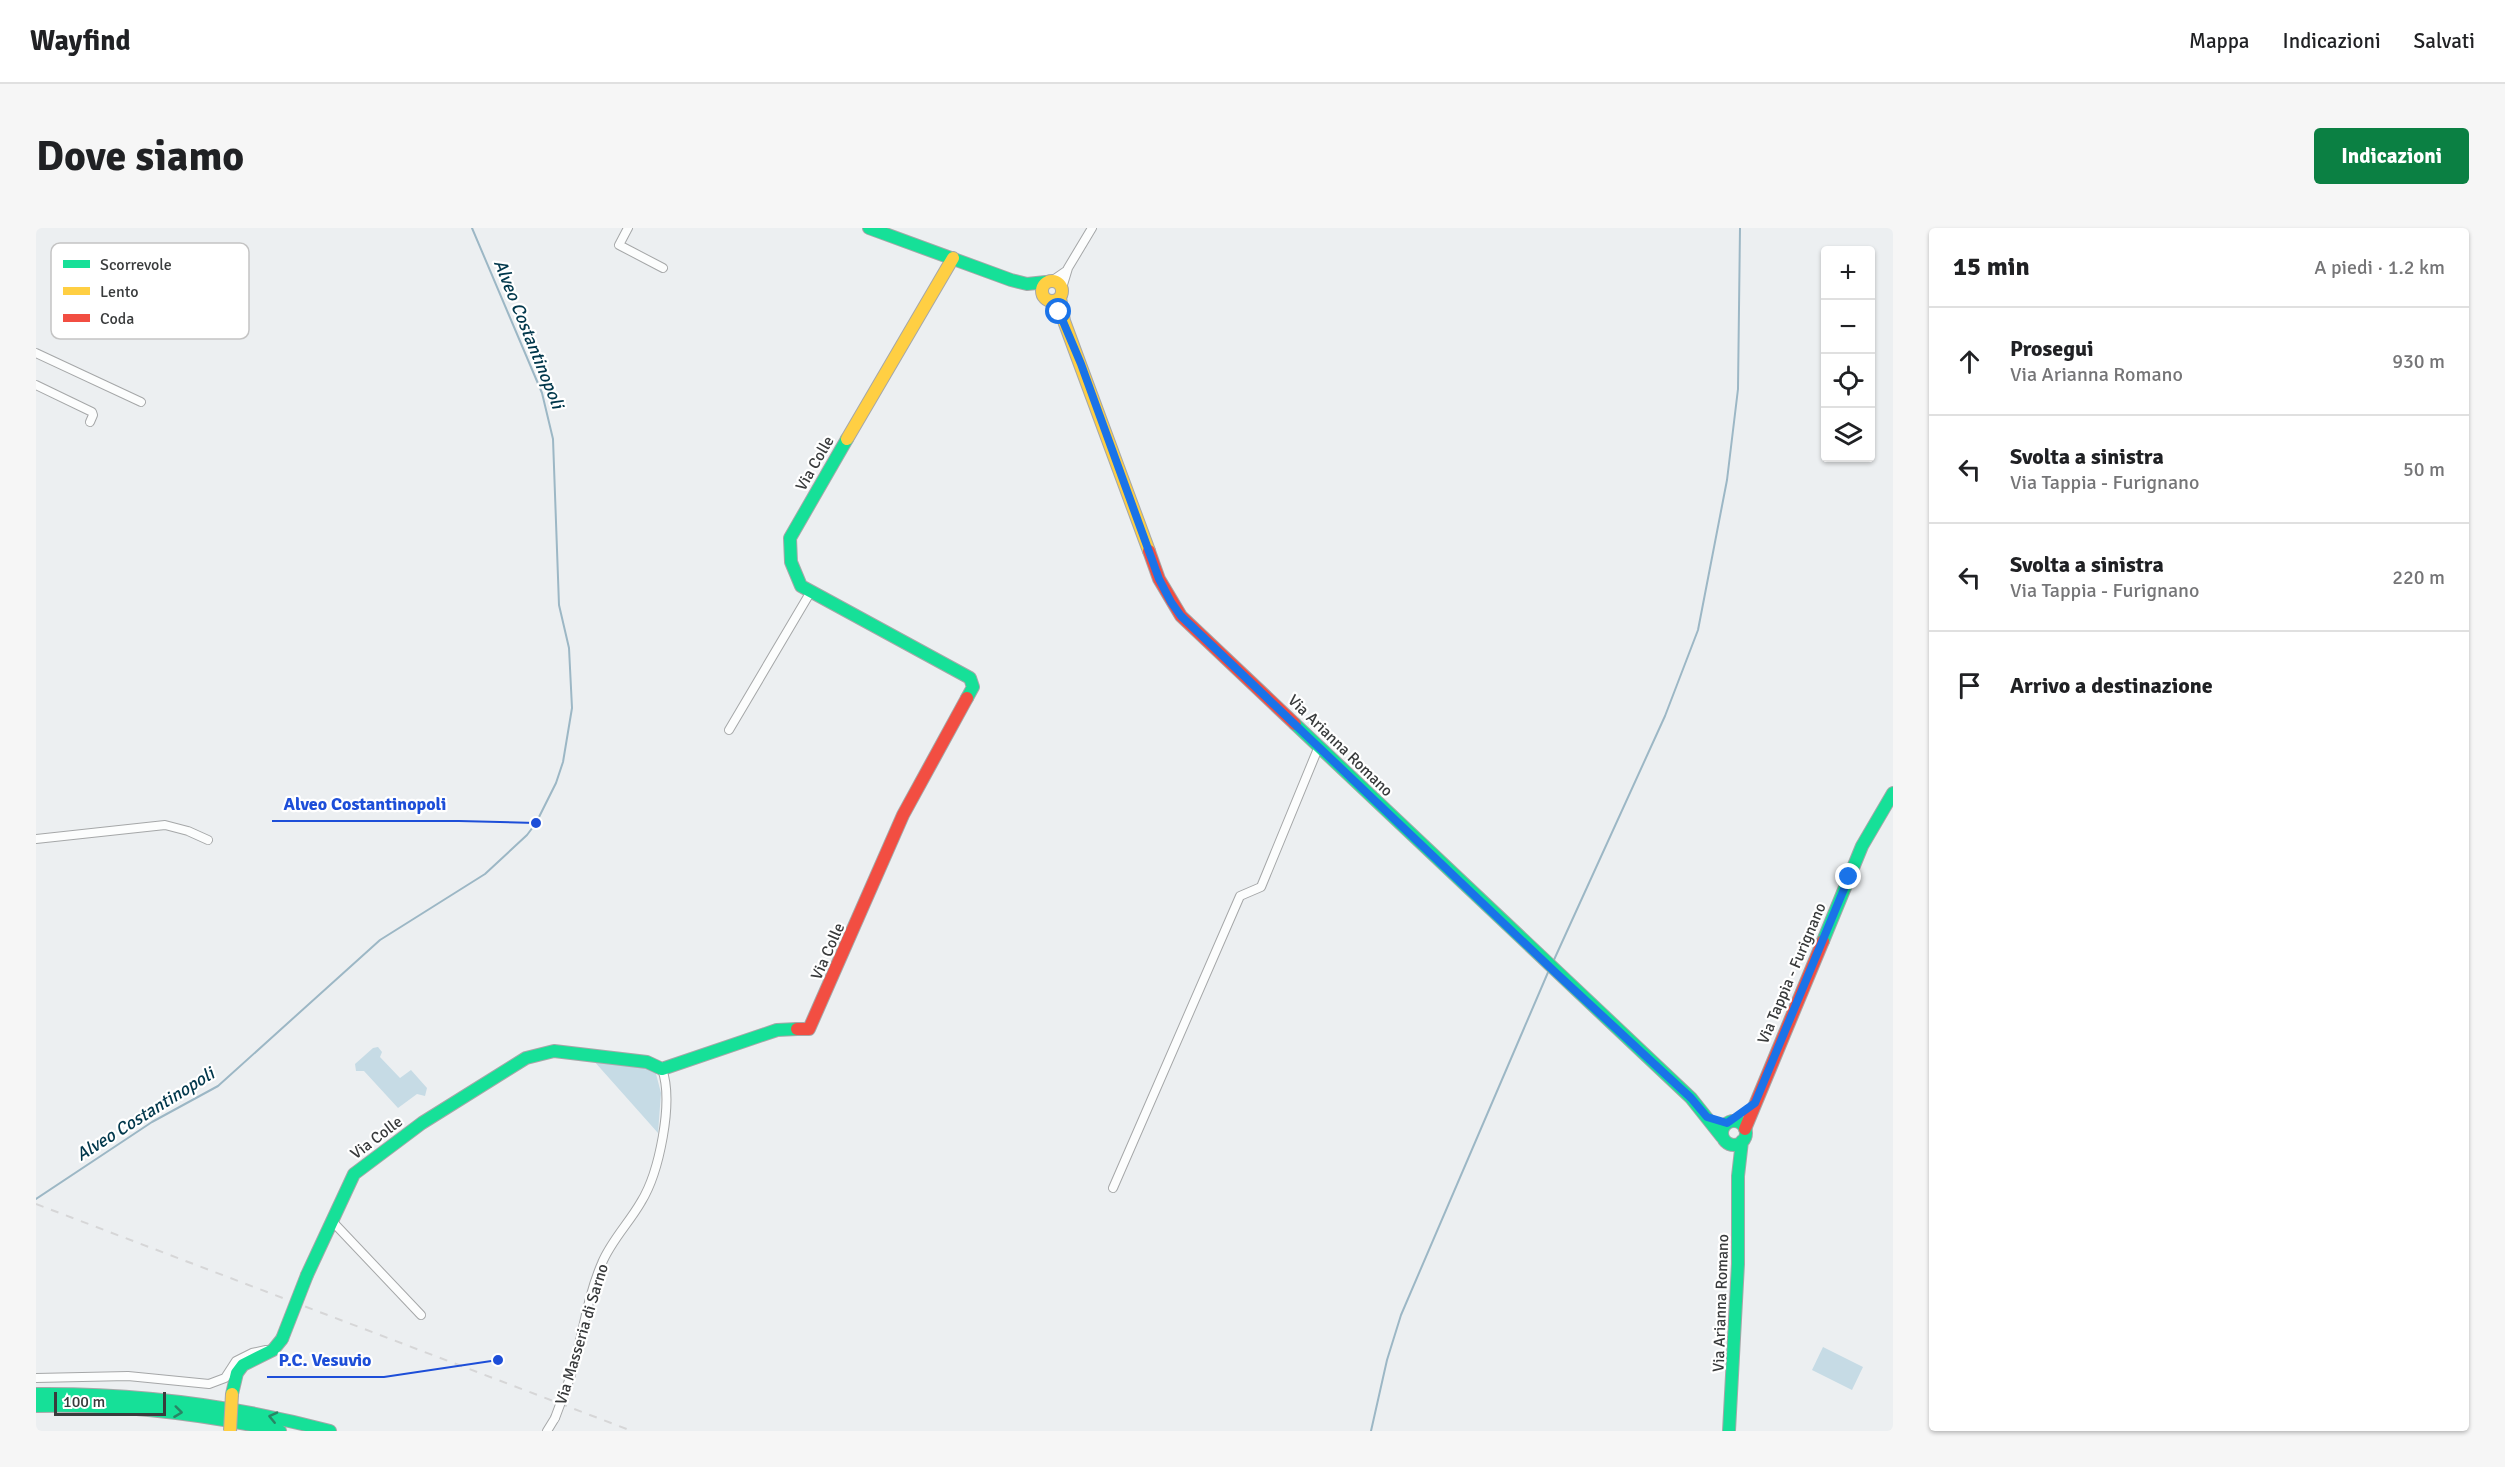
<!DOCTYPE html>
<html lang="it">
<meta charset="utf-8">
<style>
body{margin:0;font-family:Signika,sans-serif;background:#f6f6f6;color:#202124}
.controls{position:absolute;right:18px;top:18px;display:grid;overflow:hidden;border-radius:6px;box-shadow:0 2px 4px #0004}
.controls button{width:54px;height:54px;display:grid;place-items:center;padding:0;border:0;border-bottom:2px solid #e0e0e0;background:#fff;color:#202124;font:30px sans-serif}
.scale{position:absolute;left:18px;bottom:15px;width:112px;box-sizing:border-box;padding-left:6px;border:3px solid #393b3c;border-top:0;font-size:16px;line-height:21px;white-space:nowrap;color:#393b3c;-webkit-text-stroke:4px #fff;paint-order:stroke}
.stop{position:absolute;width:18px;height:18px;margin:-14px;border:4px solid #1a73e8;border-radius:50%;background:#fff}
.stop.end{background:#1a73e8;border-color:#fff;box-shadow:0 2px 6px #0008}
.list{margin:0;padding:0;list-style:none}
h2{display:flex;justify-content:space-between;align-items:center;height:78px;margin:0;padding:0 24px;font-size:26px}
h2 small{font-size:20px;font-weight:400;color:#757577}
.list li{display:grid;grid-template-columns:39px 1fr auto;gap:18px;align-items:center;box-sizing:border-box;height:108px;padding:0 24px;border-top:2px solid #e0e0e0}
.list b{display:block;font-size:22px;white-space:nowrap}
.list p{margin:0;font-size:20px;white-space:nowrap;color:#757577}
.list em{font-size:20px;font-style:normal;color:#757577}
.icon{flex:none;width:33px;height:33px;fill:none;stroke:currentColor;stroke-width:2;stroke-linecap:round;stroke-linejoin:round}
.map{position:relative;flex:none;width:1857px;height:1203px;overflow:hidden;border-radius:6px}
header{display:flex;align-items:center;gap:36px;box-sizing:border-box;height:84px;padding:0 30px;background:#fff;border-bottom:2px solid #e0e0e0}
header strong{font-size:28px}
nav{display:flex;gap:33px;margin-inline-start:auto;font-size:21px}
.intro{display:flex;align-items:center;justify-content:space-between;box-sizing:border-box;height:144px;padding:0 36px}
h1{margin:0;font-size:42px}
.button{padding:15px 27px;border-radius:6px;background:#0b8043;color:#fff;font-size:21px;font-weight:700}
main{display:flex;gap:36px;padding:0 36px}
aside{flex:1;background:#fff;border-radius:6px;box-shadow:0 2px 4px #0004}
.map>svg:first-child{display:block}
</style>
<header>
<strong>Wayfind</strong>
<nav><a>Mappa</a><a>Indicazioni</a><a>Salvati</a></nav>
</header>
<div class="intro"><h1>Dove siamo</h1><a class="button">Indicazioni</a></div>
<main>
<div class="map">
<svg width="1857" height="1203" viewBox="0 0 1857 1203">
<rect width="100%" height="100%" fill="#eceff1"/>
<!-- green -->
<path fill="#c6dbe5" d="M342,819l4,5 -2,5 20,21 11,-8 16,18 -2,8 -8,-2 -19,14 -34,-37h-8l-1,-7 18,-16z
M557,832l49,5 13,5 6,23 -3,40z
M1787,1119l40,20 -11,23 -40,-20z"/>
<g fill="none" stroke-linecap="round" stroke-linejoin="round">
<!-- stream -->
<path stroke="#9cb7c5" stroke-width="2" d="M1517,734l112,-246 33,-86 29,-150 11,-91 2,-161
M0,971l116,-77 66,-36 162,-146 105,-66 42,-39 9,-12 20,-40 7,-21 9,-54 -3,-60 -10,-43 -6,-166 -11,-46 -70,-165
M1335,1203l16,-71 14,-45 148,-345"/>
<defs>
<path id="street" d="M592,0l-9,17 44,23
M1017,52l13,-9
M1026,60l6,-20 24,-40
M0,125l105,49
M0,157l56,27 1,3 -3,7
M693,502l81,-137
M0,611l129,-14 23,6 20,9
M1077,960l127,-292 21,-9 58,-141
M295,992l90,95
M0,1150l92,-2 81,8 16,-6 11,-17 16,-8 14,-3
M531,1158c15,-40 18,-84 35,-123 9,-22 27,-40 39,-61 18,-29 33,-100 21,-133
M511,1203l8,-13"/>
<path id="fast" d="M833,0l142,52 16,4 19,-2
M811,211l-57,99 1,24 10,24 169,92 3,9 -6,11
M1259,496l396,374 31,39
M1787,713l39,-95 31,-53
M1686 905a12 12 0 1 1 24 0a12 12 0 1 1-24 0Z
M271,1047l47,-101 68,-51 104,-65 28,-7 93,11 15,7 115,-39 20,-1
M0,1166c101,-1 197,11 294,37
M196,1166l5,-21 6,-8 30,-15 9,-11
M0,1178c83,-2 163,7 244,25
M1693,1203l9,-167v-88l4,-35"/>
<path id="slow" d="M1006 63a10 10 0 1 1 20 0a10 10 0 1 1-20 0Z
M1024,70l4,23 85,230
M811,211l106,-181"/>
<path id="jam" d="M1113,323l10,28 22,37 114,108
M761,801h12l94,-214 64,-117
M1709,901l78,-188"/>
</defs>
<!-- street casing -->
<use href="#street" stroke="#a5a7a8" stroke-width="10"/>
<!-- fast casing -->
<use href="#fast" stroke="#a5a7a8" stroke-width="14"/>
<!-- slow casing -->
<use href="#slow" stroke="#a5a7a8" stroke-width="14"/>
<!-- jam casing -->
<use href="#jam" stroke="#a5a7a8" stroke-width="14"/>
<!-- street -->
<use href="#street" stroke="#fcfdfd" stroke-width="8"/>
<!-- fast -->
<use href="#fast" stroke="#16e098" stroke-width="12"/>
<!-- slow -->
<use href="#slow" stroke="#ffcf43" stroke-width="12"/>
<!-- jam -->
<use href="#jam" stroke="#f24e42" stroke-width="12"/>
<!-- rail -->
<path stroke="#d6d6d7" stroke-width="2" stroke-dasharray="8 8" stroke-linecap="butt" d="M0,976l596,227"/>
<defs>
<path id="street-bridge" d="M519,1190l12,-32"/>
<path id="fast-bridge" d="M246,1111l25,-64"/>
<path id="slow-bridge" d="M194,1203l2,-37"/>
</defs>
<!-- street-bridge casing -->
<use href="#street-bridge" stroke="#a5a7a8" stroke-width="10" stroke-linecap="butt"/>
<!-- fast-bridge casing -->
<use href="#fast-bridge" stroke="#a5a7a8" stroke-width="14" stroke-linecap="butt"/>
<!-- slow-bridge casing -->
<use href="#slow-bridge" stroke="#a5a7a8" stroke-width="14" stroke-linecap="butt"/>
<!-- street-bridge -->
<use href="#street-bridge" stroke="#fcfdfd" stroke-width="8"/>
<!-- fast-bridge -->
<use href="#fast-bridge" stroke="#16e098" stroke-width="12"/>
<!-- slow-bridge -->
<use href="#slow-bridge" stroke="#ffcf43" stroke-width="12"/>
</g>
<!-- one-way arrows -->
<defs><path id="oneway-chevron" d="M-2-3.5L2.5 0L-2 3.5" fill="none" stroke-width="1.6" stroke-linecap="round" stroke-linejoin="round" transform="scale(1.5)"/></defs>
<g stroke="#298565">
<use href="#oneway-chevron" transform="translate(142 1184) rotate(7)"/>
<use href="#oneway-chevron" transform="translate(237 1189) rotate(-167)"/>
</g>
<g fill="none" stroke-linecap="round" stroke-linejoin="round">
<!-- route -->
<path stroke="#1a73e8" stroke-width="8" d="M1023,84l22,52 78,215 12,23 10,14 375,357 135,125 16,19 20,6 28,-20 94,-226"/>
</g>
<g text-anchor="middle" stroke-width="4.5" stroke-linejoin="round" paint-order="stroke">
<!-- street labels -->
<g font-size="16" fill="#393b3c" stroke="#fff">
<text transform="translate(778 235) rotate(-60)" y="6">Via Colle</text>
<text transform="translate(1305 517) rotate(44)" y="6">Via Arianna Romano</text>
<text transform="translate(791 723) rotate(-66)" y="6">Via Colle</text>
<text transform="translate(1755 745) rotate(-67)" y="6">Via Tappia - Furignano</text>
<text transform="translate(340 909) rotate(-37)" y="6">Via Colle</text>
<text transform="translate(1684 1075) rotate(-88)" y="6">Via Arianna Romano</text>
<text transform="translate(545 1106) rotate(-73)" y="6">Via Masseria di Sarno</text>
</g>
<!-- water labels -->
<g font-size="18" font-style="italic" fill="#00374b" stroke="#fff">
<text transform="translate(493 106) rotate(68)" y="6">Alveo Costantinopoli</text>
<text transform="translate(109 886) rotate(-32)" y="6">Alveo Costantinopoli</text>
</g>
</g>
<!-- legend -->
<rect x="15" y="15" width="198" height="96" rx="9" fill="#fff" stroke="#c4c4c4" stroke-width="1.5"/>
<rect x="27" y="32" width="27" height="8" fill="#16e098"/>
<rect x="27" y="59" width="27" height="8" fill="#ffcf43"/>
<rect x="27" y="86" width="27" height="8" fill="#f24e42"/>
<g font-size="16" fill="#393b3c">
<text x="64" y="42">Scorrevole</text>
<text x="64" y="69">Lento</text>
<text x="64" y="96">Coda</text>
</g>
<!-- callouts -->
<path fill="none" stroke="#1d4ed8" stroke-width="2" d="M500 595L423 593H236M462 1132L348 1149H231"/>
<g fill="#1d4ed8" stroke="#fff" stroke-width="2">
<circle cx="500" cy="595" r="6"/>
<circle cx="462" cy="1132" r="6"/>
</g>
<g font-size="18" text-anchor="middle" font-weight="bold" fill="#1d4ed8" stroke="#fff" stroke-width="4.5" stroke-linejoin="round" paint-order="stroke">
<text x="329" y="582">Alveo Costantinopoli</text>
<text x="289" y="1138">P.C. Vesuvio</text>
</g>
</svg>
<div class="controls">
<button>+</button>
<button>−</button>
<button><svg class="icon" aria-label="locate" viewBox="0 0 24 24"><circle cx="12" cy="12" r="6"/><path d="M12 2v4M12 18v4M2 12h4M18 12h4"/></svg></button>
<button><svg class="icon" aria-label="layers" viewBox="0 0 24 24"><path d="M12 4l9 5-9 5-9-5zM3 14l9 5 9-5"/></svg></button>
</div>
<div class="scale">100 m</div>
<div class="stop" style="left:1023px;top:84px"></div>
<div class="stop end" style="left:1813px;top:649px"></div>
</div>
<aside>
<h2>15 min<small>A piedi · 1.2 km</small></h2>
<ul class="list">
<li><svg class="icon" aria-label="ahead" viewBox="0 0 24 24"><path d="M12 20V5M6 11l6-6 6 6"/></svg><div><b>Prosegui</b><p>Via Arianna Romano</p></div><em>930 m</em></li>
<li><svg class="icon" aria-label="left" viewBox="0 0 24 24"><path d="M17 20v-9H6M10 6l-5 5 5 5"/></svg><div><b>Svolta a sinistra</b><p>Via Tappia - Furignano</p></div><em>50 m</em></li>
<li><svg class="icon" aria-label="left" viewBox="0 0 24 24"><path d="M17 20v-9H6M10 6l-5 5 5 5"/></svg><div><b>Svolta a sinistra</b><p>Via Tappia - Furignano</p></div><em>220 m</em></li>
<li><svg class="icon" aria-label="arrive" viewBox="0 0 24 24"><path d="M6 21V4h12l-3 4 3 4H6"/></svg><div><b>Arrivo a destinazione</b></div></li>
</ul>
</aside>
</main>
